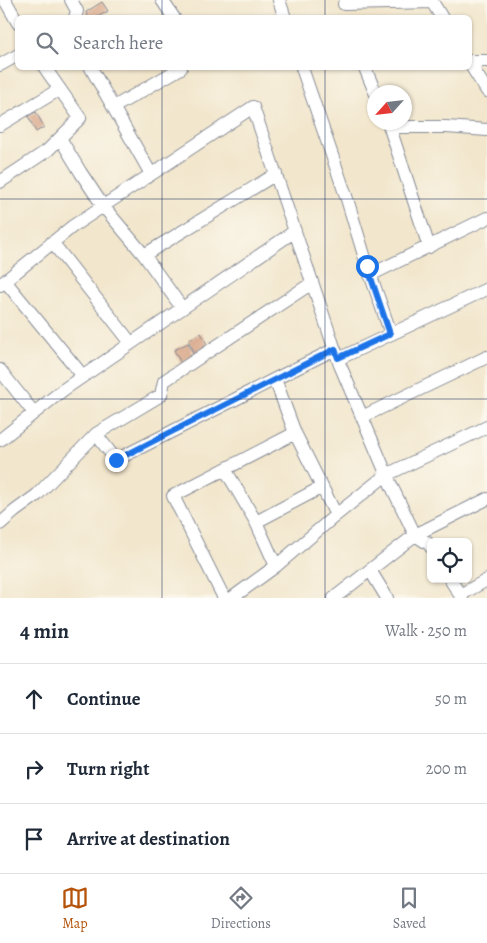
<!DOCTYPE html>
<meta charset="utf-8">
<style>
body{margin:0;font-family:Alegreya,serif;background:#f6f6f7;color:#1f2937}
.controls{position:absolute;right:15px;bottom:15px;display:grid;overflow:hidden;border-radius:8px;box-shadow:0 1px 4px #0004}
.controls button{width:45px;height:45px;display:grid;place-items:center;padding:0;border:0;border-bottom:1px solid #e0e1e3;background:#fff;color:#1f2937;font:25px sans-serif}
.compass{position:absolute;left:367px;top:85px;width:45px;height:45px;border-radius:50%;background:#fff;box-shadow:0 1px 4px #0004;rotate:243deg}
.stop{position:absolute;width:15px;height:15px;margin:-11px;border:4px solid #1a73e8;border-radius:50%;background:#fff}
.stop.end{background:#1a73e8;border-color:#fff;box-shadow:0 1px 5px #0008}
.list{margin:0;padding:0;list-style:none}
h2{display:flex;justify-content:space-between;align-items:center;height:65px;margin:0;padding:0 20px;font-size:21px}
h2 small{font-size:16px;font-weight:400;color:#747a83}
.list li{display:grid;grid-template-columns:32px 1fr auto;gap:15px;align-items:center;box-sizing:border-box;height:70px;padding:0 20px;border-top:1px solid #e0e1e3}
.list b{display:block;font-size:19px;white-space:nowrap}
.list em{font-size:16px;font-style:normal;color:#747a83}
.icon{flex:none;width:28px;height:28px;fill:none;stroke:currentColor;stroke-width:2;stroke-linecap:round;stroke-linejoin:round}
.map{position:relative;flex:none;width:487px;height:598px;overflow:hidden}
.search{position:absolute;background:#fff;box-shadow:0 1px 4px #0004;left:15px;right:15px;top:15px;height:55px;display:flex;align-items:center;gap:12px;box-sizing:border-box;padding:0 18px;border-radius:8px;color:#747a83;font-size:19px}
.sheet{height:275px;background:#fff}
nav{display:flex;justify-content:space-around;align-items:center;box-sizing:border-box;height:70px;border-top:1px solid #e0e1e3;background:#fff;font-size:14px;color:#747a83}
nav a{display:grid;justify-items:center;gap:2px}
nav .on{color:#b45309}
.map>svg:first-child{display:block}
</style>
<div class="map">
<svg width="487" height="598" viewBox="0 0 487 598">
<rect width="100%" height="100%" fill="#fbf7ec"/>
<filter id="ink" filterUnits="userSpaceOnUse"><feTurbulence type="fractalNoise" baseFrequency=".02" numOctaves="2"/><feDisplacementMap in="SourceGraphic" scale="10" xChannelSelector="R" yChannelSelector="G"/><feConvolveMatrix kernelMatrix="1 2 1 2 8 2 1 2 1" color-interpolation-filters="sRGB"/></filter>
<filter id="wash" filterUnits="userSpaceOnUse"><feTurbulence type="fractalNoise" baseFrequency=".0096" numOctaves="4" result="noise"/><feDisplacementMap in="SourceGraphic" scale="20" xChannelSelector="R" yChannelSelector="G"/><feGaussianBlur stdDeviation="1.12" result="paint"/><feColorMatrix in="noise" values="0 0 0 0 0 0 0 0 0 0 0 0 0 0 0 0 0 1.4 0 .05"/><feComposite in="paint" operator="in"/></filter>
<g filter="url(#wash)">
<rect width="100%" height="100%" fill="#f2e6cc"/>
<g id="blocks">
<!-- building -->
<path fill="#dbad91" d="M102,2l6,9 -12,7h-7l-3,-6z
M36,112l8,15 -8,5 -8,-16z
M201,333l7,13 -13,7 -7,-13z
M188,343l6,13 -13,7 -7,-13z"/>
</g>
</g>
<g filter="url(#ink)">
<use href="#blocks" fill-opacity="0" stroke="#868a95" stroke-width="1"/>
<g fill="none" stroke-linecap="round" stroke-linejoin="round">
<defs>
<path id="street" d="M5,0l13,23
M71,0l6,11 -2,7
M162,0l12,18
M279,0l6,18
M431,0l11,18
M344,4l89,-2
M470,61h17
M470,64l17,27
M0,65l18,-10
M91,68l60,106
M302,68l45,131 20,66 24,69
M365,68l10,24
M114,107l67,-39
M388,122l41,125
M0,125l60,-36
M390,127h56l41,3
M60,138l21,35 22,33 41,49 38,53
M0,182l48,-32 32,-32 -35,-50
M52,242l79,101
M144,255l132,-81
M370,275l117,-57
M5,281l78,95
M0,285l73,-59 180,-119 87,258 51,120 24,50 14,9 2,3
M338,359l149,-70
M0,370l34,43
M275,379l60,-30
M362,417l125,-60
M295,433l41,82
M0,440l63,-50 232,-159
M225,469l31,53 20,44
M256,522l66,-35
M0,524l15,-13 22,-16 59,-61
M370,570l17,28
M450,579l12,19
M460,595l27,-15
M224,598l-51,-102 122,-63 -20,-54 -159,81 -20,-26 65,-39 3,-14 148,-98
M232,598l44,-32 60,-51 50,-40 101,-48
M334,598l81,-63 72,-36"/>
</defs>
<!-- street casing -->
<use href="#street" stroke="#868a95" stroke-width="14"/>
<!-- street -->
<use href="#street" stroke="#fff" stroke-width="12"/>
</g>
</g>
<g fill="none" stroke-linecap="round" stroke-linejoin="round" filter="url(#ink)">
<!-- route -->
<path stroke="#1a73e8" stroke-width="6" d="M116,460l219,-111 3,9 52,-24 -23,-68"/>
</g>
<!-- grid -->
<path fill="none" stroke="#1b2f5e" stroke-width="1" stroke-opacity="0.55" d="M162,0v18M325,0v18M162,68v530M325,68v530M0,199h487M0,399h487"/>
</svg>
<div class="controls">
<button><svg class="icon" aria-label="locate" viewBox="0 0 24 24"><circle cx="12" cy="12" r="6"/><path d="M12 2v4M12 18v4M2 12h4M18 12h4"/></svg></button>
</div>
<svg class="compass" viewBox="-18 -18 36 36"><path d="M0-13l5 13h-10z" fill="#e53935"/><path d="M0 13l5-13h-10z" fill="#747a83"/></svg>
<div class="stop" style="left:367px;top:266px"></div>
<div class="stop end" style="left:116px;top:460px"></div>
<div class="search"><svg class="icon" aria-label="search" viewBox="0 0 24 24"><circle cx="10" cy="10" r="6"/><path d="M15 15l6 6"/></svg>Search here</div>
</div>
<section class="sheet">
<h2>4 min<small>Walk · 250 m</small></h2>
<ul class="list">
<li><svg class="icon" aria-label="ahead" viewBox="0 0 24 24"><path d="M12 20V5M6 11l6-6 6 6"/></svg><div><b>Continue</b></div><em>50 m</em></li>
<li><svg class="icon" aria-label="right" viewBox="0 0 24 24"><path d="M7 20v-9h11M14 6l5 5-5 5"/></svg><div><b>Turn right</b></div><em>200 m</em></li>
<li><svg class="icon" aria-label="arrive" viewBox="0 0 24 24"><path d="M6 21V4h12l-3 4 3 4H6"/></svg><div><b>Arrive at destination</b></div></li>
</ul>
</section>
<nav>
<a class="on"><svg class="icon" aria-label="map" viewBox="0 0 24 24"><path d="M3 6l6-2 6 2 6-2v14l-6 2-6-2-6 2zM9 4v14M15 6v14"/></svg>Map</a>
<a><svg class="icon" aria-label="directions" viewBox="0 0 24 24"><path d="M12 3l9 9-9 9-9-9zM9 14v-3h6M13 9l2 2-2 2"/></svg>Directions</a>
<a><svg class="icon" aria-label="saved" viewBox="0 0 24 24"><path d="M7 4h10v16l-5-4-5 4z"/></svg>Saved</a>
</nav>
